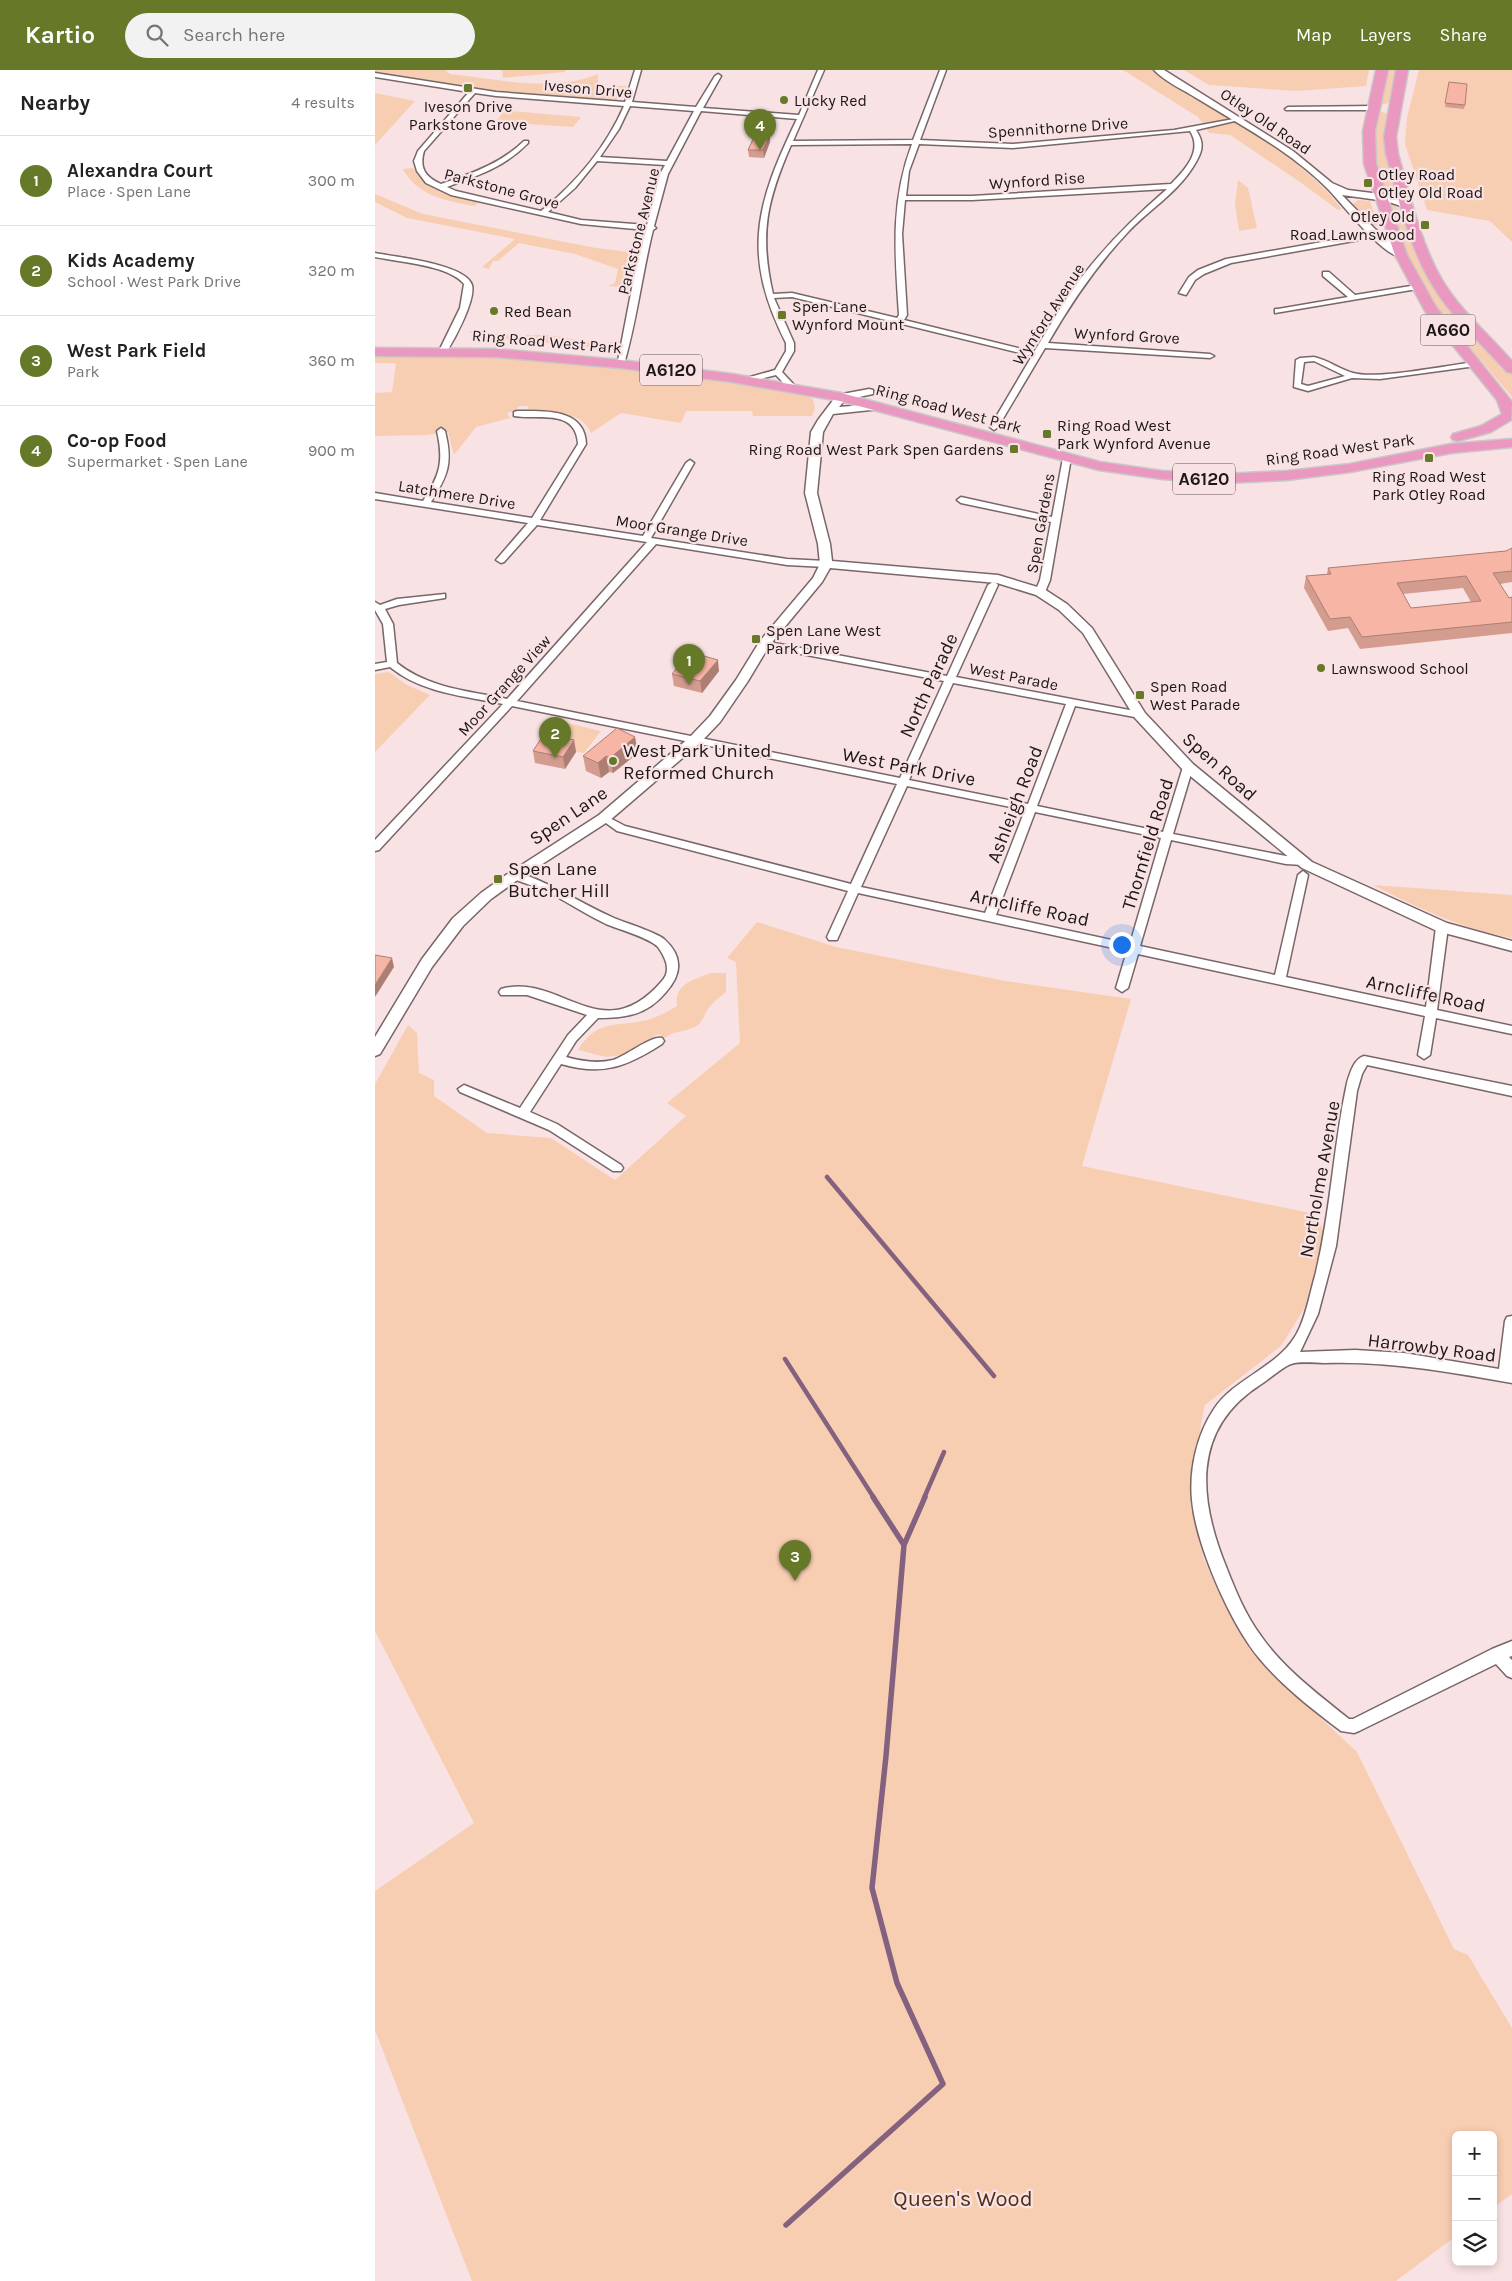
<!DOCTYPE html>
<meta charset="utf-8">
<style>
body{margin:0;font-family:Karla,sans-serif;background:#f2f2f2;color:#222}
.controls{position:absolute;right:15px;bottom:15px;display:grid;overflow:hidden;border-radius:8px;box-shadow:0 2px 8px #0003}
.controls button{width:45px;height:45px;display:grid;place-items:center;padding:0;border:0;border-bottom:1px solid #e0e0e0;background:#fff;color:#222;font:25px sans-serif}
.you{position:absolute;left:746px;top:874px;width:18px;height:18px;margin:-12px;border:4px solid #fff;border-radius:50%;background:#1a73e8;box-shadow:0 0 0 8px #1a73e833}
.badge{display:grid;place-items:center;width:32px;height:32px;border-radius:50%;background:#667928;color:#fff;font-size:16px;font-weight:700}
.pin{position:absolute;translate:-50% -41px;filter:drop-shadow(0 1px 2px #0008)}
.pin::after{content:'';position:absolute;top:26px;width:18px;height:15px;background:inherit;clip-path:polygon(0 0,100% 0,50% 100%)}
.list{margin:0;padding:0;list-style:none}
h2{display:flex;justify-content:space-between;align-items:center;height:65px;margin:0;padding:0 20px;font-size:21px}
h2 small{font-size:16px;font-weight:400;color:#767676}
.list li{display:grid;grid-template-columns:32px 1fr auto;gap:15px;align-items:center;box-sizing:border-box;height:90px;padding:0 20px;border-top:1px solid #e0e0e0}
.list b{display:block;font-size:19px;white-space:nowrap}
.list p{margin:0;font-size:16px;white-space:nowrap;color:#767676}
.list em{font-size:16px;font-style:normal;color:#767676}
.icon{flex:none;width:28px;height:28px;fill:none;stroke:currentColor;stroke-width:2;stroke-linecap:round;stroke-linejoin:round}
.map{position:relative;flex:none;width:1137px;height:2211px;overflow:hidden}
header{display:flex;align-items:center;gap:30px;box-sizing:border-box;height:70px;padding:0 25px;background:#667928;color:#fff}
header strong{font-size:24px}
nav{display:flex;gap:28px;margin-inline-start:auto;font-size:18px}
.search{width:350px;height:45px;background:#f2f2f2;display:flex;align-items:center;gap:12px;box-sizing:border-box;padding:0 18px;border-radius:28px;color:#767676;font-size:19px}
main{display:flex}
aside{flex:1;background:#fff}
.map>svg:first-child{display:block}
</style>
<header>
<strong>Kartio</strong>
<div class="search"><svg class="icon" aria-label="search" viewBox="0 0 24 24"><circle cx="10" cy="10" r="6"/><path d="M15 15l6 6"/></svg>Search here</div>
<nav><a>Map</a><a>Layers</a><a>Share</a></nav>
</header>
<main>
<aside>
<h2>Nearby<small>4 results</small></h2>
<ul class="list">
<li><span class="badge">1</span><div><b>Alexandra Court</b><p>Place · Spen Lane</p></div><em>300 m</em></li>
<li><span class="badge">2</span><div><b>Kids Academy</b><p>School · West Park Drive</p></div><em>320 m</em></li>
<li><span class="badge">3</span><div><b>West Park Field</b><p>Park</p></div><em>360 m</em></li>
<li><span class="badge">4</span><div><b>Co-op Food</b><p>Supermarket · Spen Lane</p></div><em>900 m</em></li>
</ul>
</aside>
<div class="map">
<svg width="1137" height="2211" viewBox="0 0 1137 2211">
<rect width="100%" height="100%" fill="#f8e2e4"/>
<!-- green -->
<path fill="#f8ceb2" d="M0,0h70l5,4c47,5 103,19 148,0v12h29l-6,12 -10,4 -134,-13 -102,-16z
M127,0h63v2l-62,6z
M748,0h28l89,55 45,28 40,36 17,20 -4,1 -38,-28 -70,-47 -21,-2 -11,-16z
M809,0h185l-3,16 -69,5 -88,-6z
M1013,0h11l-8,32 -10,3z
M1044,0h93v172l-22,-21 -63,-11 -22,-66 2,-26z
M0,23l40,8 -40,44z
M134,36l4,1 -2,4 70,6 -8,10 -60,-4 -23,5z
M1004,41l9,3 12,85 -15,-3c-9,-31 -15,-54 -6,-85z
M38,98c15,24 41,28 66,34l-5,4c-27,-5 -57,-10 -71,-37z
M863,110l10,8 9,40 -18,3 -4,-27z
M0,124l48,20 173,34 41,5 -7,34 -22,-1 7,-3 3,-14 -43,-15 -56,-11 -21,18h-5l-4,8 -7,-2 33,-28 -108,-21 -32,-16z
M983,130l12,1 8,25 -8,-1 -18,-20z
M1012,132l7,2 5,5 22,53 71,92 20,21v22l-84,-99 -24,-47z
M93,261l41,4h39l55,9 16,-4 -3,8 -6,1 -135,-13z
M37,284l10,3 11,-2 64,2 123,11 179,25 14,6 2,9 -3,8h-59l-1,-5h-66l-5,12 -60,-10 -30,20c-10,-24 -40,-19 -61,-22l-3,-5h-8l-4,5 -8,2 3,5 -34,9 -22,28 -6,-23 -21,3 -52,1v-43l17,-1 4,-29h-21v-8z
M14,602l18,13 23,10 -55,57v-78z
M192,653l34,8 -17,22 -34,-6z
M998,815l139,10v43c-48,-8 -96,-31 -139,-53z
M382,852l79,25 169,34 126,18 -49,167 233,48 11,22 -22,73 -23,37 -76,59 -4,19 -10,84 13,52 20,43 20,36 31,36 82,77 97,197 14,6 44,73v166l-19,14v-73h-37v101l-60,45h-924l-97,-251v-139l99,-68 -99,-192v-547l33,-59 9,8 2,40 15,7v16l53,37 64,5 64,42 71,-64 -19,-13 73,-60 -4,-81 -9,-4z
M337,903h14v19c-6,5 -13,10 -18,17 -4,5 -4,11 -10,16 -11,8 -23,4 -33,13l-7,-4 -34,21 -18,2 -28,-7c17,-27 31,-24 59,-28 15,-2 27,-8 40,-16 -3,-22 17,-27 35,-33z"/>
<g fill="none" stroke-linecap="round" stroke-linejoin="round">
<!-- stream-far1 -->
<path stroke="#84627f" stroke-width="4.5" d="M452,1107l167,199
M410,1289l89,139
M549,1428l20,-46"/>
<!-- stream -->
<path stroke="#84627f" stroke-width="5.5" d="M529,1475l21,-48
M411,2155l157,-141 -46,-101 -25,-95 14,-132 18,-211 -31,-48"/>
<defs>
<path id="minor" d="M260,0h6l-9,32 64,5 19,-31 3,-2 3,2 -18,32 96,7 19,-45h6l-31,71 120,-1 27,-70h6l-26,70 93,4 161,-14 65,-12v2l-43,10c8,12 7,20 0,32 -16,29 -45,46 -68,70 -32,34 -57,71 -80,111l162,11 4,2 -4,2 -165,-10 -47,79 -4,3 -4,-3 42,-71 -240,-59 -18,1 20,45v8l-12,21 15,16 -7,2 -14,-15 -33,8v-4l32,-9 11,-19v-8c-45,-89 -30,-139 11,-224l-96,-8 -33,63 -14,52 2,2 -3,2c-11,44 -16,90 -29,134l-7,2 19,-99 10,-37 -65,-6 -130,-29 -25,-12 -9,-12 -3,-10 4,-10 51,-59 -94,-15v-4l121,19 129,10zM100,23l21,3 128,10c-18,41 -48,77 -83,105l-85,-20 -9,-4c30,-11 58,-20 81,-44v-2h-4c-24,23 -52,32 -83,43 -16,-7 -22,-16 -17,-33zM255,36l64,5 -27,50 -67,-4 19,-28zM815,61c13,20 -5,39 -19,53l-199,12h-66l3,-25 10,-27 94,4zM537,74c-22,58 -17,110 -13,171l-2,3 -105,-25 -19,1c-14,-60 -6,-94 18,-149zM222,91l68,4 -5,9 -13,51 -66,-5 -33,-8 27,-24zM792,119c-37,32 -71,66 -99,107 -12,18 -22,37 -34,56l-130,-32 3,-5 -5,-81 3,-34h67z
M913,37l87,-1 3,2 -3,2h-89l-1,-1z
M998,163l4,2 -1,2 -145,26 -27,11 -9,6 -9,15 -7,-2 10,-16 9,-7 28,-11z
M0,183c20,4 91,11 97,32 4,15 -18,55 -26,68l-7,-2 21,-43 4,-24c-15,-19 -65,-22 -89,-27z
M948,202h6l26,23 62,-10 4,2 -4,2 -142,24v-4h3l70,-12 -25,-21z
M939,287c14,3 25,12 39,16 24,7 95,-8 123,-11l4,2 -4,2 -96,13 -28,-1 -44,13 -14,-4 2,-27 4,-2zM939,291l31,15 -37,10 -7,-2 3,-22z
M142,341c27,0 68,-3 69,33l-46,76 103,16 43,-73 4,-3 4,3 -43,75 136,21 39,2 5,3 -5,3 -39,-2 -131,-21 -139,157 383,77 44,-97 -180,-34 -5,-3 5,-3 183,35 41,-91 5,-3 3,1 2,2 -42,92 184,35 5,3 -5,3 -65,-12 -38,100 126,26 20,-65 5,-3 5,3 -20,67 113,22 17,1 5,4 -5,4 -17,-1 -115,-24 -31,106 135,29 23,-100 5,-4 5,4 -22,102 140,30 10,-80 6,-4 6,4 -11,83 75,16v8l-76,-16 -6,37 -6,4 -6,-4 7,-39 -287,-62 -10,34 -6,4 -6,-4 11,-37 -269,-58 -21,47h-8l-2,-3 21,-46 -231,-60 -18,-13 5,-3 21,11 226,58 46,-100 -385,-78 -133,144 -4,1v-11l128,-136c-39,-8 -81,-11 -113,-37l-15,3v-6l12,-2 -4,-38 -8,-14v-8l5,3 17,-6 48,-5v4l-46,7 -14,4 8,15 4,39c31,25 72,28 110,36l140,-157 -110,-17 -33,37 -3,1 -5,-3 32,-37 -153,-24v-6l48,8c17,-26 21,-39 14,-70l4,-3 4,3c8,32 3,44 -14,71l101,16 46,-74c-2,-36 -40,-24 -64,-28v-4zM578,613l113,21 -38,100 -119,-24zM532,716l118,24 -40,103 -124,-26zM660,742l126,26 -31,106 -134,-29z
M692,385l4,3 -21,122 -5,12 -5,3 -5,-3 5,-12 11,-58 -90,-19 -4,-3 4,-3 91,20 11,-59z
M139,801c36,11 66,32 100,47 12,5 41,14 50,21 19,17 18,35 2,53 -19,23 -40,26 -68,26l-22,23 -10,16c15,4 31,7 47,3 13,-4 39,-25 49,-22l2,3 -2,3c-36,23 -59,32 -101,20l-31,48 27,12 64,41 2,3 -2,3h-8l-64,-41 -89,-38 -2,-3 6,-4 56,23 48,-73 19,-20 -60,-20h-26l-2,-3 2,-3c59,-17 101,62 161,-8 10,-11 3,-24 -4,-34 -8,-9 -40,-18 -52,-23 -21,-10 -40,-23 -60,-33 -12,-5 -24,-9 -36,-13l-1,-3 1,-3z
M989,986l148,30v10l-145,-31 -5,9 -5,17 -21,155 -18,68 -18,38 55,-2 49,3 95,16 6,-48 2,-4 5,-1v67c-62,-11 -123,-22 -187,-20 -10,0 -24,-2 -34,1 -7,2 -23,16 -31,21 -70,45 -61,116 -33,184 9,23 19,47 34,67 23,33 57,58 88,83h4l139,-70 20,-8v15l-3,1 3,3v18l-5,-2 -11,-12 -137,67 -5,2 -13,-2c-29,-22 -59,-45 -82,-73 -29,-35 -63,-113 -67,-158 -3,-30 5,-66 22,-91 23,-34 69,-42 86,-82 7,-16 10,-34 15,-51 16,-64 18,-129 32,-193 3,-10 7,-24 17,-27z"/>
<path id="tertiary" d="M779,0h10l129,81 39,32 16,7 40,5 22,8 2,2 -5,3 -21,-7 -44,-6 33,34 29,24v4c-18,4 -64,-56 -77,-69 -37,-37 -85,-62 -129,-89 -14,-9 -33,-17 -44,-29z
M494,319l4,1v4l-28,6 -6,7 37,-3 4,1v4l-47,5 -10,18 -6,61 13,51 2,17 166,14 46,14 23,15 25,24 53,85 48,51 119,98 135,61 65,18v10l-75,-20 -135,-63 -119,-98 -48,-52 -52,-85 -24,-23 -23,-15 -39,-12 -167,-15 -8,14 -53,64 -21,35 -28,41 -20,21 -91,78 -93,60 -25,18 -28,27 -31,41 -52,87 -5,2v-19l47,-78 31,-41 28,-25 25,-18 93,-60 91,-78 20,-21 26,-36 24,-39 53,-63 7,-14 -2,-20 -13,-51 6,-61 7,-12 19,-25z"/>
<path id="trunk" d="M1001,0h12l-13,61 1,33 31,91 29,52 76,95 -1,18 -20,12 -33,9 -5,-1 -2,-3 2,-3 28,-8 21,-12 -5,-14 -72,-89 -30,-56 -31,-91 -1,-33z
M1021,0h12l-12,67 2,17c12,42 22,88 44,126 18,30 47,55 70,81v12l-5,-1c-26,-29 -58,-57 -77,-91 -22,-38 -32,-85 -44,-127l-2,-17z
M0,278l122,1 123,11 112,14 109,19 259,69 62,9 62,3 63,-3 63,-7 101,-20 61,-5v8l-61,6 -101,19 -63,8 -63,3 -62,-4 -63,-9 -259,-69 -108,-19 -112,-14 -123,-11 -122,-1z"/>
</defs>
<!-- minor casing -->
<use href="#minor" stroke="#796668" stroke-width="3"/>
<!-- tertiary casing -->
<use href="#tertiary" stroke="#796668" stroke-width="3"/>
<!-- trunk casing -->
<use href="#trunk" stroke="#c9c7c7" stroke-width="3"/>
<!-- minor -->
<use href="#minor" fill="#fff" fill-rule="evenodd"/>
<!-- tertiary -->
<use href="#tertiary" fill="#fff" fill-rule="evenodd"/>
<!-- trunk -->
<use href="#trunk" fill="#ea98c0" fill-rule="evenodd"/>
</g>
<!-- wall -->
<path fill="#d49c8f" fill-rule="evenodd" d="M1074,12l16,23 -1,4 -19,-2z
M395,65v7l-6,16 -15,-1 -1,-7z
M1137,478v34l-12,2 9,14 3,-1v36l-152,16 -12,-21 -20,3 -24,-43 2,-12 21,-2 1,-6 178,-17zM1088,518l8,14 -60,6 -8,-14z
M344,601l-17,22 -28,-7 -2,-12z
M260,667l3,16 -25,20 -4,-1 -8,6 -15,-7 -3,-15z
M199,670l2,12 -11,17 -30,-6 -2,-12z"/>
<!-- shaded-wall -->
<path fill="#ad7f74" d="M395,65v7l-6,16 -1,-8z
M343,590l1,11 -17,22 -2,-12z
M260,667l3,16 -25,20 -3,-15z
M199,670l2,12 -11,17 -2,-12z
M231,686l3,16 -8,6 -3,-15z
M17,888l2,9 -19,30v-12z"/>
<!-- building -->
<path fill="#f7b5a6" stroke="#ad7f74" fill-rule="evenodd" d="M1074,12l18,2 -2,21 -20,-2z
M380,65h15l-7,15h-15z
M1137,478v23l-19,2 16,25 3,-1v25l-150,15 -12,-20 -20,2 -24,-43 25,-2 -3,-6 178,-17zM1091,506l15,25 -70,7 -14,-25z
M315,582l28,8 -18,21 -28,-7z
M242,658l18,9 -25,21 -4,-2 -8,7 -15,-7z
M169,664l30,6 -11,17 -30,-6z
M0,885l17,3 -17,27z"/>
<!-- markers -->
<g fill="#667928" stroke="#f8e2e4" stroke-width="2">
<rect x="88" y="13" width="10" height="10" rx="2.5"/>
<circle cx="409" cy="30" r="5"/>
<rect x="988" y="108" width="10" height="10" rx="2.5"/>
<rect x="1045" y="150" width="10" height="10" rx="2.5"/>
<circle cx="119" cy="241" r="5"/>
<rect x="402" y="240" width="10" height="10" rx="2.5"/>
<rect x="667" y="359" width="10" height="10" rx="2.5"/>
<rect x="634" y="374" width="10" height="10" rx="2.5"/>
<rect x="1049" y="383" width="10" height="10" rx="2.5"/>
<rect x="376" y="564" width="10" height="10" rx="2.5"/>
<circle cx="946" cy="598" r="5"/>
<rect x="760" y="620" width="10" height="10" rx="2.5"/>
<circle cx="238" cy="691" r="5"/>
<rect x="118" y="804" width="10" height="10" rx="2.5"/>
</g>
<g text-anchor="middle" stroke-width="4.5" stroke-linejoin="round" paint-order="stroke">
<!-- far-street labels -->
<g font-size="16" fill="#1e1717" stroke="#f8e2e4">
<text transform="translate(213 18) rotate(5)" y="6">Iveson Drive</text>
<text transform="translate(891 51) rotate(34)" y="6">Otley Old Road</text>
<text transform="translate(683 57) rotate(-4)" y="6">Spennithorne Drive</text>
<text transform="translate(662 110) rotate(-4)" y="6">Wynford Rise</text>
<text transform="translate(127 118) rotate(15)" y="6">Parkstone Grove</text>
<text transform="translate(263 161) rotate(-76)" y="6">Parkstone Avenue</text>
<text transform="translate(673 244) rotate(-57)" y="6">Wynford Avenue</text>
<text transform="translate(752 265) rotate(3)" y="6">Wynford Grove</text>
<text transform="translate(172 271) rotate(5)" y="6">Ring Road West Park</text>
<text transform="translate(574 338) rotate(15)" y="6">Ring Road West Park</text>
<text transform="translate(965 379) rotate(-8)" y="6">Ring Road West Park</text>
<text transform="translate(82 424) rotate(9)" y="6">Latchmere Drive</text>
<text transform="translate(665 453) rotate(-80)" y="6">Spen Gardens</text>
<text transform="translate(307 460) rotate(9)" y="6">Moor Grange Drive</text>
<text transform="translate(639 606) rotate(11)" y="6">West Parade</text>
<text transform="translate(129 615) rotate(-48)" y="6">Moor Grange View</text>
</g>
<!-- far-poi labels -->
<g font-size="16" fill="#1e1717" stroke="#f8e2e4" text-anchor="start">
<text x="419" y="36">Lucky Red</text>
<text x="93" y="42" text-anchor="middle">Iveson Drive<tspan x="93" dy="18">Parkstone Grove</tspan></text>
<text x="1003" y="110">Otley Road<tspan x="1003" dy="18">Otley Old Road</tspan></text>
<text x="1040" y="152" text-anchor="end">Otley Old<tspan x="1040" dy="18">Road Lawnswood</tspan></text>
<text x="417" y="242">Spen Lane<tspan x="417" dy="18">Wynford Mount</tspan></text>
<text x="129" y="247">Red Bean</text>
<text x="682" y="361">Ring Road West<tspan x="682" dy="18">Park Wynford Avenue</tspan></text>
<text x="629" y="385" text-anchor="end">Ring Road West Park Spen Gardens</text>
<text x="1054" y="412" text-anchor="middle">Ring Road West<tspan x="1054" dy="18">Park Otley Road</tspan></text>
<text x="391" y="566">Spen Lane West<tspan x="391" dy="18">Park Drive</tspan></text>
<text x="956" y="604">Lawnswood School</text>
<text x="775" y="622">Spen Road<tspan x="775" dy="18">West Parade</tspan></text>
</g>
<!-- shield labels -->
<g fill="#f8e2e4" stroke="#5f5454" stroke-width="1">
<rect x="1045.5" y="244.5" width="55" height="31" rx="4"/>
<rect x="265" y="284.5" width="62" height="31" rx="4"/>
<rect x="798" y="393.5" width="62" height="31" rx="4"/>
</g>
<g font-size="18" font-weight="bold" fill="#1e1717">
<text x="1073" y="266">A660</text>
<text x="296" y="306">A6120</text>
<text x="829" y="415">A6120</text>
</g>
<!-- street labels -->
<g font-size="19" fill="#1e1717" stroke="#f8e2e4">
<text transform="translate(553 615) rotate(-65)" y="7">North Parade</text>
<text transform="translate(534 696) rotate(11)" y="7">West Park Drive</text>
<text transform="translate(845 696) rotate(42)" y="7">Spen Road</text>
<text transform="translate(639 734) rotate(-69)" y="7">Ashleigh Road</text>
<text transform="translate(193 745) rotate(-34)" y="7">Spen Lane</text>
<text transform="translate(772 774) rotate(-73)" y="7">Thornfield Road</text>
<text transform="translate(655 837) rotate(12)" y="7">Arncliffe Road</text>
<text transform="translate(1051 923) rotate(12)" y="7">Arncliffe Road</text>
<text transform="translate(944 1109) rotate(-80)" y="7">Northolme Avenue</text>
<text transform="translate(1057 1277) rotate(7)" y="7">Harrowby Road</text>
</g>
<!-- poi labels -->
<g font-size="19" fill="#1e1717" stroke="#f8e2e4" text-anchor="start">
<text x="248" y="687">West Park United<tspan x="248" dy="22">Reformed Church</tspan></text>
<text x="133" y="805">Spen Lane<tspan x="133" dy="22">Butcher Hill</tspan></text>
</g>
<!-- near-park labels -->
<g font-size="22" fill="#522e13" stroke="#f8e2e4">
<text x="588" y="2136">Queen's Wood</text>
</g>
</g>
</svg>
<div class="controls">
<button>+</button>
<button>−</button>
<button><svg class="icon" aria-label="layers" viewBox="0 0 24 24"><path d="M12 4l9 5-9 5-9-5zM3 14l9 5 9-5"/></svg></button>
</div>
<div class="you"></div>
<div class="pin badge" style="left:314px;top:615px">1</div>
<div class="pin badge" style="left:180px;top:688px">2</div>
<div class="pin badge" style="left:420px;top:1511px">3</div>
<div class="pin badge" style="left:385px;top:80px">4</div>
</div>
</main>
